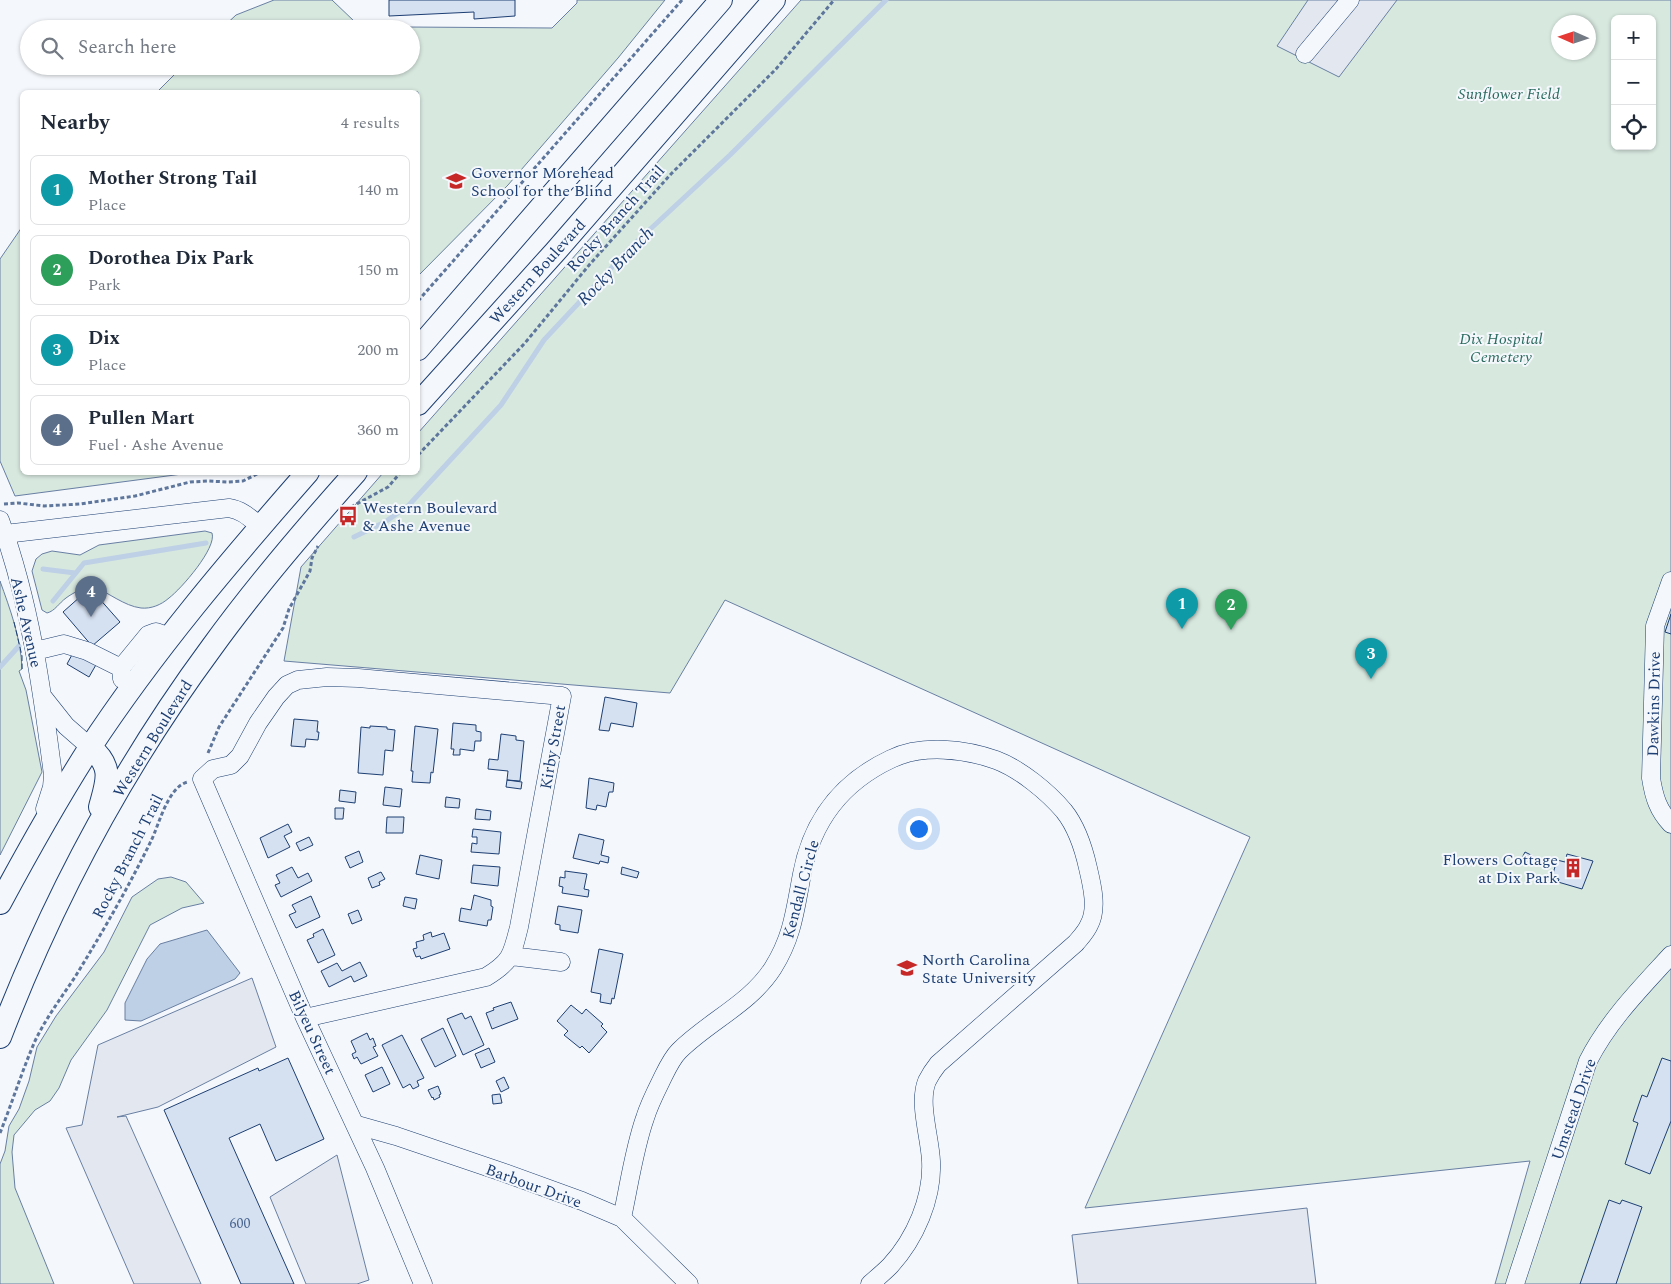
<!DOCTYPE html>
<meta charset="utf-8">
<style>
body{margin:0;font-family:Spectral,serif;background:#f6f6f7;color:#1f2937}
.controls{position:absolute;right:15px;top:15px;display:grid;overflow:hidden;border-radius:8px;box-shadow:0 1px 4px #0004}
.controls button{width:45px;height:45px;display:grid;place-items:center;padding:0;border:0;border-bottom:1px solid #e0e1e3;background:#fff;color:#1f2937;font:25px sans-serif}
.compass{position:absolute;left:1551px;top:15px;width:45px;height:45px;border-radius:50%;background:#fff;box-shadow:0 1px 4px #0004;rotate:273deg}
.you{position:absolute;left:918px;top:828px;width:18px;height:18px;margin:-12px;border:4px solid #fff;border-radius:50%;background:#1a73e8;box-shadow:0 0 0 8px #1a73e833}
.badge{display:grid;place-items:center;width:32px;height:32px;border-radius:50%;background:#c62828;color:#fff;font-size:16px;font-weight:700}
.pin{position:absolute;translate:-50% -41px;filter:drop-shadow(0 1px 2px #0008)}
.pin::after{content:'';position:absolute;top:26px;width:18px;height:15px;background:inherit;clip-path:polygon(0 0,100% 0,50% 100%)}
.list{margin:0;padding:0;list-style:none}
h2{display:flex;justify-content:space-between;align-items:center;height:65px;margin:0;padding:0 20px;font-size:21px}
h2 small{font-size:16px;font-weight:400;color:#747a83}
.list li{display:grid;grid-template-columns:32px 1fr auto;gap:15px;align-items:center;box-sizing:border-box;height:70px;margin:0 10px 10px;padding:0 10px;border:1px solid #e0e1e3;border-radius:8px}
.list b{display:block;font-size:19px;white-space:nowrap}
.list p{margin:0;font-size:16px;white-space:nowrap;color:#747a83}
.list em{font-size:16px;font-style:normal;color:#747a83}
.icon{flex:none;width:28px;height:28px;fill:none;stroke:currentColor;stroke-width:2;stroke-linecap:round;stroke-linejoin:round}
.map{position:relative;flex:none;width:1671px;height:1284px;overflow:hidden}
.search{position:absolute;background:#fff;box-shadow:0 1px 4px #0004;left:20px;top:20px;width:400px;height:55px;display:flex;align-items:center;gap:12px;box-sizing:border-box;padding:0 18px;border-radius:28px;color:#747a83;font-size:19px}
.panel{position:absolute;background:#fff;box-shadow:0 1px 4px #0004;left:20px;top:90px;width:400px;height:385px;border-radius:8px}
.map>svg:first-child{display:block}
</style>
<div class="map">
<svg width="1671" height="1284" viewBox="0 0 1671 1284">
<rect width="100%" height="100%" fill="#f4f7fb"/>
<!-- green -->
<path fill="#d7e8df" stroke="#687fa3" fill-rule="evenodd" d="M274,0h58l23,22 52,5 145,1 25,-25v-3h88l-47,58 -110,127 -90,91v-184h-261l26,-26h228v-37h-190l15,-14z
M801,0h870v1284h-176l35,-123 -445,47 165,-371 -525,-237 -55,93 -386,-32 17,-94 82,-94 35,-1v-39zM1615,19h37v127h-37zM1558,22h30v30h-30z
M22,227v245l168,1 -175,23 -15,-35v-202z
M205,531l7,2c5,15 -31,56 -43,65 -8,7 -18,11 -28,10 -17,-2 -33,-16 -49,-22 -10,3 -18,6 -26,12 -7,5 -11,13 -19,15l-5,-3 -10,-39 4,-12 6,-5 10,-3 28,4 19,-10z
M0,581c10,28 21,57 22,88l-3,2 7,19 16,82 -42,83z
M171,877l15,5 18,21 -22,5 -32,17 -43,85 -36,50 -12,28 -9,13 -15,9 -21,25 -2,17 3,36 39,96h-54v-120l5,-13 4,-25 10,-17 10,-28 8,-34 19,-31 48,-64 28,-55 26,-18z"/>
<!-- parking -->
<path fill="#e3e8f0" stroke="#687fa3" d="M1308,0h89l-58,77 -62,-31z
M252,978l24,69 -118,60 -41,10 9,-1 75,168h-67l-68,-156 16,-3 16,-80z
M337,1155l32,125 -12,4h-51l-36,-87z
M1307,1208l9,76h-238l-6,-49z"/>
<!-- water -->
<path fill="#bed0e5" stroke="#687fa3" d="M207,930l33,43 -5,6 -94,42 -16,-1v-17l22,-44 13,-15z"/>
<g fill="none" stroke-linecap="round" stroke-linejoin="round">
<!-- stream -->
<path stroke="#bed0e5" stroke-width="5" d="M354,537l31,-15 23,-16 93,-101 43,-65 87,-93 99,-92 156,-155
M43,569l32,4
M53,601l31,-38 122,-20
M0,667l19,-21"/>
</g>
<!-- building -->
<path fill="#d5e0f0" stroke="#1d3f73" d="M389,0h126v16l-41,3v-7l-85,4z
M90,588l30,34 -28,24 -29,-34z
M1671,614v20l-6,-2z
M74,651l23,12 -8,14 -22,-13z
M605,697l32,6 -4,24 -22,-4 -2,8 -10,-1z
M294,719l24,2 -1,11h2l-1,8 -12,-1 -1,8 -14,-1z
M453,723l23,2v6l5,1v9h-6l-1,10 -14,-2v6h-7l1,-6h-3z
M370,726l17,1v2l8,1 -2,21 -8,-1 -2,25 -25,-2 3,-46 9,1z
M415,726l23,3 -5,44 -2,-1 -1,11 -18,-1 1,-11h-2z
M501,734l15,2v4l8,1 -4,40 -13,-1 1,-9 -20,-2 1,-10 9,1z
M589,778l25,5 -1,9h-4l-3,15 -9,-2 -1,5 -10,-2z
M507,780l15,2 -1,7 -15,-2z
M385,787l17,2 -2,18 -17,-2z
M340,790l16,2 -1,11 -16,-2z
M446,797l14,2 -1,9 -14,-1z
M335,808h9l-1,11h-8z
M476,809l15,2 -1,9 -15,-1z
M387,817h17l-1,16h-17z
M288,824l4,8 -8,4 6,11 -22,11 -8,-20z
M473,829l28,3 -2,22 -28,-2 1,-9 5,1v-7h-5z
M579,834l25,6 -3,15 8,2 -1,6 -8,-2 -1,3 -26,-6z
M309,837l4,8 -13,6 -4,-8z
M359,851l4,11 -13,6 -5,-11z
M1525,852l8,4 -4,7 -8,-3z
M1567,854l26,7 -11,28 -24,-7 1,-3 -7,-2 5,-17 8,2z
M420,855l22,5 -3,19 -23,-5z
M473,865l27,2 -2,19 -27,-3z
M292,867l6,11 10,-5 4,8 -31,16 -6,-12 5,-2 -4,-8z
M622,867l17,5 -2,6 -16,-4z
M565,871l22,3 -3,15 5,1 -1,7 -26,-4 1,-6 -4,-1 1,-9 5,1z
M381,872l4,7 -6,3 1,3 -8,3 -4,-10z
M474,895l17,5v6l2,1 -2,13h-3l-1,6 -28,-5 2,-13 10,2z
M311,896l9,21 -24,11 -7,-13 7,-3 -4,-7z
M405,897l12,2 -2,10 -12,-3z
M558,906l24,4 -4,23 -18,-3v-5l-5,-1z
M358,910l4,10 -10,4 -4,-10z
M323,929l12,26 -17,8 -11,-23 7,-3 -1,-3z
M431,932l1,5 12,-4 6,16 -29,10 -1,-3 -4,1 -3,-8 4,-1 -1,-6 8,-2 -1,-5z
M599,949l24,5 -9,45 -2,-1 -1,6 -11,-2 1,-8 -10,-2z
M360,962l7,14 -13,6 -3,-6 -22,11 -8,-16 16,-8 5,8z
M511,1002l7,17 -26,10 -6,-16 8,-3 -1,-2z
M571,1005l11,9 4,-5 17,15 -2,2 6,6 -18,21 -7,-7 -2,2 -16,-13 4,-4 -11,-10z
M462,1013l3,6 6,-3 13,29 -21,10 -16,-36z
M443,1028l13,28 -21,11 -14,-28z
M367,1033l3,7 3,-2 3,8 -3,1 5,9 -17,8 -4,-7 -3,2 -2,-5 4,-2 -5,-11z
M402,1035l22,43 -7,3 2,5 -6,3 -3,-5 -7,4 -21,-43z
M489,1048l6,14 -14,6 -6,-14z
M288,1058l36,81 -48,22 -16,-37 -31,14 65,146h-53l-77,-174 94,-42 1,3z
M1662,1058l9,3v60l-21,53 -25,-10 13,-41 -5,-2 9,-26 5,2z
M382,1067l8,17 -17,8 -8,-17z
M504,1077l5,11 -8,4 -5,-11z
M438,1086l3,8 -2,1 1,2 -6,3 -1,-3 -1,1 -4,-8z
M500,1094l2,9 -9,1 -1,-9z
M1609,1200l11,4 2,-4 20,7 -26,77h-36z"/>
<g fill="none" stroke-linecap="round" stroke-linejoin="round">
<defs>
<path id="minor" d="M1305,54l45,-54
M0,520c30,82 42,169 53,255l-1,12 -7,22
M5,534l224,-26c13,2 21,10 31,18
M1671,581l-16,45 -4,152c3,19 7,32 20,46
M35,651l29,-7 23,7 34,17
M122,679l-1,-11 27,-33 8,-3 14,5
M43,697l23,29 24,21
M511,956l50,6
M305,1018l181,-41c25,-15 26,-22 33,-50l43,-231 -204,-18 -31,-1 -29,3 -11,5 -11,12 -18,26 -18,33 -9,9 -18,4 -11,10 103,239 70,150 48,116
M357,1125l39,11 106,36 80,29 40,17 67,66
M622,1218c7,-32 12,-69 23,-100 4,-13 10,-25 16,-37 5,-10 10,-22 18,-30 30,-30 71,-47 94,-83 20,-32 22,-58 29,-94 10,-53 40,-92 89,-115 31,-15 74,-10 105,1 24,9 52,32 68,51 12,15 20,39 24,57 4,17 10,41 1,57 -3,7 -9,13 -13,18l-138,121c-4,5 -8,11 -11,17 -9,22 3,56 4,80 2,37 -16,78 -41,105 -6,6 -13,12 -20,18
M1515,1284l73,-223c21,-41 52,-72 83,-106"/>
<path id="major" d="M418,349l303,-349
M418,404l137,-152 219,-252
M90,747c24,20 17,34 10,60
M0,903c28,-52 57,-104 89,-154 65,-99 141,-188 219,-277
M0,1037c53,-138 124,-271 212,-390 44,-61 93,-118 144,-175"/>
</defs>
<!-- minor casing -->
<use href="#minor" stroke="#1d3f73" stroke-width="19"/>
<!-- major casing -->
<use href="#major" stroke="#1d3f73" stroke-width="24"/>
<!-- path -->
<path stroke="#5e769c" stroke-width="3" stroke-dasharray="4 2.5" stroke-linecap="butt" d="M418,301l264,-301
M418,455l107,-112 65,-79 81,-90 105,-105 58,-69
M4,504l14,-1 26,3 36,-2 55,-8 55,-14 18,-1 20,1 15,-1 18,-9
M351,507l37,-20 13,-15
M208,753l11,-26 64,-99 6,-19 21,-38 2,-13 6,-12
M0,1133c12,-30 22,-62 35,-92 11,-23 26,-43 40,-64 27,-44 53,-89 76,-136 8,-16 17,-55 37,-59"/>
<!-- minor -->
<use href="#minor" stroke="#f4f7fb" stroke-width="18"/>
<!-- major -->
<use href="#major" stroke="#f4f7fb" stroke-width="22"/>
<!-- fence -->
<path stroke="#1d3f73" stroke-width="1" stroke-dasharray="6 2.5" stroke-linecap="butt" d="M14,622l8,34v13"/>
</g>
<!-- icons -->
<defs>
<symbol id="school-bare" viewBox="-9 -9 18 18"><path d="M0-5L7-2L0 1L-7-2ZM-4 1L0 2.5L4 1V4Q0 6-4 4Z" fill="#c62828" stroke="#f4f7fb" stroke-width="2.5" paint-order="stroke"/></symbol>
<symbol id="bus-bare" viewBox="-9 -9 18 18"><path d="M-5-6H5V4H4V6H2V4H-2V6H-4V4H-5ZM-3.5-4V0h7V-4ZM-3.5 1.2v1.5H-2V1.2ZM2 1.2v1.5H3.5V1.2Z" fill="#c62828" stroke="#f4f7fb" stroke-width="2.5" paint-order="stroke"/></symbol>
<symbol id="building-bare" viewBox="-9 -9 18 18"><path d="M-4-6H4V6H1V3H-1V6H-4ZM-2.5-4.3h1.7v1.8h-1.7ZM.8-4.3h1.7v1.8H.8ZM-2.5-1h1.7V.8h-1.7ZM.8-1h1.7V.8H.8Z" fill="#c62828" stroke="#f4f7fb" stroke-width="2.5" paint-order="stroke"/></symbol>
<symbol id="university-bare" viewBox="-9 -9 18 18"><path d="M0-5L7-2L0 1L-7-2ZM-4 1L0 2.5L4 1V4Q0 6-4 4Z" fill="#c62828" stroke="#f4f7fb" stroke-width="2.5" paint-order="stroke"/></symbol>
</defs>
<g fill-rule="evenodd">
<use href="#school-bare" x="442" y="167" width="28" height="28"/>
<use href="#bus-bare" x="334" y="502" width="28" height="28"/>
<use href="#building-bare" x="1559" y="854" width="28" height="28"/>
<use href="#university-bare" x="893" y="954" width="28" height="28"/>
</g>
<g text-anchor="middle" stroke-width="4" stroke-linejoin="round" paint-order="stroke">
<!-- number labels -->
<g font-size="14" fill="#4b6792">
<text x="240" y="1228">600</text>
</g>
<!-- park labels -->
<g font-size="16" font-style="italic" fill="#2c6c60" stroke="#f4f7fb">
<text x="1509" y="99">Sunflower Field</text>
<text x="1501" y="344">Dix Hospital<tspan x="1501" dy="18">Cemetery</tspan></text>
</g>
<!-- poi labels -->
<g font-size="16" fill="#1d3f73" stroke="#f4f7fb" text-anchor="start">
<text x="471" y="178">Governor Morehead<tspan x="471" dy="18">School for the Blind</tspan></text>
<text x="363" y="513">Western Boulevard<tspan x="363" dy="18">&amp; Ashe Avenue</tspan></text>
<text x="1558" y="865" text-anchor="end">Flowers Cottage<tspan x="1558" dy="18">at Dix Park</tspan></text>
<text x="922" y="965">North Carolina<tspan x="922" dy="18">State University</tspan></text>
</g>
<!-- street labels -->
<g font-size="16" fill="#1d3f73" stroke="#f4f7fb">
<text transform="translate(615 218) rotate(-48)" y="6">Rocky Branch Trail</text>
<text transform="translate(537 271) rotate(-48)" y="6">Western Boulevard</text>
<text transform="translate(27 622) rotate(77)" y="6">Ashe Avenue</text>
<text transform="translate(1653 704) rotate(-89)" y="6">Dawkins Drive</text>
<text transform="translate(152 738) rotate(-58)" y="6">Western Boulevard</text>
<text transform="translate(552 747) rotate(-80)" y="6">Kirby Street</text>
<text transform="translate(127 856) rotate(-63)" y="6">Rocky Branch Trail</text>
<text transform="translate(800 889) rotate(-75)" y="6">Kendall Circle</text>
<text transform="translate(313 1032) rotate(65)" y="6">Bilyeu Street</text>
<text transform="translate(1573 1109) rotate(-71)" y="6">Umstead Drive</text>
<text transform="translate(534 1185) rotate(20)" y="6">Barbour Drive</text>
</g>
<!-- water labels -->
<g font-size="18" font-style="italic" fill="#1d3f73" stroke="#f4f7fb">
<text transform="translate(615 266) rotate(-46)" y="6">Rocky Branch</text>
</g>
</g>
</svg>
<div class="controls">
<button>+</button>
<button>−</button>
<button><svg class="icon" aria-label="locate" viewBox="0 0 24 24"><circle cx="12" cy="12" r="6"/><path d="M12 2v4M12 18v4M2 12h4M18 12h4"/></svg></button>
</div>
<svg class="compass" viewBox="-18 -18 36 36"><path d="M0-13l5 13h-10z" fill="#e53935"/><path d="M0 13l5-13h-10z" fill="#747a83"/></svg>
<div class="you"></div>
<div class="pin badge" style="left:1182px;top:629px;background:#0f9aa8">1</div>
<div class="pin badge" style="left:1231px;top:630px;background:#2e9e5b">2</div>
<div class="pin badge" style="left:1371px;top:679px;background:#0f9aa8">3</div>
<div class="pin badge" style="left:91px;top:617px;background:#5c6f8a">4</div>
<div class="search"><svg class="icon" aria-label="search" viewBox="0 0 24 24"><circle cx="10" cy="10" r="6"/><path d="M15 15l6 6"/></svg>Search here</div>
<section class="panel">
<h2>Nearby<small>4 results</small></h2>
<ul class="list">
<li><span class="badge" style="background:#0f9aa8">1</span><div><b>Mother Strong Tail</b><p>Place</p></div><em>140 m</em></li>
<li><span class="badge" style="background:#2e9e5b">2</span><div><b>Dorothea Dix Park</b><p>Park</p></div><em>150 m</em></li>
<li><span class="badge" style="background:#0f9aa8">3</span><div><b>Dix</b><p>Place</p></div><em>200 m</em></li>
<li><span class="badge" style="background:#5c6f8a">4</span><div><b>Pullen Mart</b><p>Fuel · Ashe Avenue</p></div><em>360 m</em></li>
</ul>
</section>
</div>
